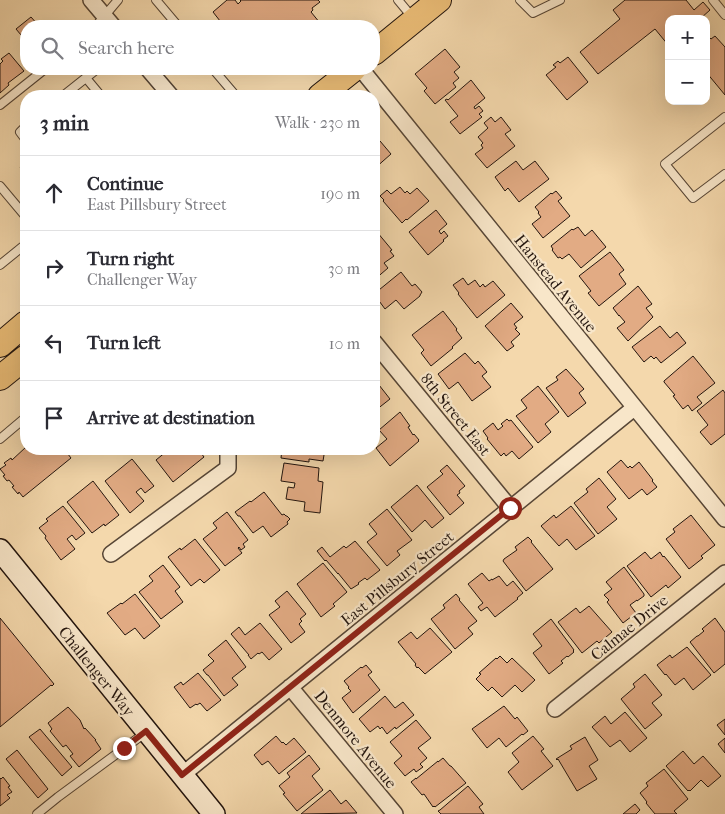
<!DOCTYPE html>
<meta charset="utf-8">
<style>
body{margin:0;font-family:"IM FELL French Canon",serif;background:#f2f2f3;color:#2b2b33}
.controls{position:absolute;right:15px;top:15px;display:grid;overflow:hidden;border-radius:10px;box-shadow:0 5px 20px #0002}
.controls button{width:45px;height:45px;display:grid;place-items:center;padding:0;border:0;border-bottom:1px solid #e1e1e2;background:#fff;color:#2b2b33;font:25px sans-serif}
.stop{position:absolute;width:15px;height:15px;margin:-11px;border:4px solid #8f2418;border-radius:50%;background:#fff}
.stop.end{background:#8f2418;border-color:#fff;box-shadow:0 1px 5px #0008}
.list{margin:0;padding:0;list-style:none}
h2{display:flex;justify-content:space-between;align-items:center;height:65px;margin:0;padding:0 20px;font-size:21px}
h2 small{font-size:16px;font-weight:400;color:#7c7c81}
.list li{display:grid;grid-template-columns:32px 1fr auto;gap:15px;align-items:center;box-sizing:border-box;height:75px;padding:0 20px;border-top:1px solid #e1e1e2}
.list b{display:block;font-size:19px;white-space:nowrap}
.list p{margin:0;font-size:16px;white-space:nowrap;color:#7c7c81}
.list em{font-size:16px;font-style:normal;color:#7c7c81}
.icon{flex:none;width:28px;height:28px;fill:none;stroke:currentColor;stroke-width:2;stroke-linecap:round;stroke-linejoin:round}
.map{position:relative;flex:none;width:725px;height:814px;overflow:hidden}
.search{position:absolute;background:#fff;box-shadow:0 5px 20px #0002;left:20px;top:20px;width:360px;height:55px;display:flex;align-items:center;gap:12px;box-sizing:border-box;padding:0 18px;border-radius:20px;color:#7c7c81;font-size:19px}
.panel{position:absolute;background:#fff;box-shadow:0 5px 20px #0002;left:20px;top:90px;width:360px;height:365px;border-radius:20px}
.map>svg:first-child{display:block}
</style>
<div class="map">
<svg width="725" height="814" viewBox="0 0 725 814">
<rect width="100%" height="100%" fill="#f4d8ac"/>
<filter id="stains"><feTurbulence type="fractalNoise" baseFrequency=".004" numOctaves="4"/><feColorMatrix values="0 0 0 0 .2 0 0 0 0 .09 0 0 0 0 .02 0 0 0 .5 -.17"/></filter>
<radialGradient id="worn" r=".72"><stop offset=".6" stop-color="#630" stop-opacity="0"/><stop offset="1" stop-color="#630" stop-opacity=".3"/></radialGradient>
<!-- building -->
<path fill="#e2ab84" stroke="#23150e" d="M227,0h8l3,4 3,-3 -1,-1h78l2,2 -8,6 1,2 -2,2 9,11 -3,3h-93l-11,-14z
M625,0h61l8,10 9,-8 7,8 -9,8v1h-32v27l-14,-17 -57,45 -18,-22 40,-33 -7,-9z
M31,17l8,9h-13v15l-10,-12z
M708,36l3,3 4,-3 10,11v48l-19,-23v-34z
M445,49l15,18 -6,5 5,6 -6,5 3,4 -21,17 -11,-13 3,-3 -12,-14z
M9,53l15,18 -16,12 1,2 -9,8v-29l3,-3 -2,-2z
M568,57l20,25 -21,18 -21,-25 10,-8 -3,-2 5,-4 2,2z
M471,80l14,18 -11,9 1,2 4,-3 4,5 -4,3 3,3 -22,17 -10,-12 8,-6 -13,-16 2,-1 1,1z
M491,117l4,5 6,-5 10,13 -6,4 10,12 -28,22 -12,-14 8,-6 -2,-3 2,-2 -5,-6 10,-9 -4,-5z
M380,141l11,13 -17,15v-24z
M516,161l7,9 12,-9 14,18 -30,23 -11,-14 -3,3 -10,-14z
M26,162v13l-6,-8z
M400,187l5,6 2,-2 3,3 7,-6 12,13 -22,19 -1,-1 -4,4 -19,-22 1,-1 -4,-4 7,-6 4,4z
M556,191l6,7 -4,3 12,15 -27,22 -11,-14 9,-7 -3,-4 1,-1 -4,-5 16,-14 1,1z
M436,210l11,14 -8,7 2,3 3,-3 4,5 -5,4 1,1 -16,14 -19,-23z
M578,227l7,9 7,-6 14,17 -25,21 -12,-14 -7,5 -2,-2 -2,1 -6,-8 1,-1 -2,-3 21,-17 1,1z
M377,232l15,18 -2,1 4,5 -10,7 4,5 -14,12v-45z
M610,252l14,18 -5,4 7,10 -27,22 -11,-13 3,-2 -12,-15z
M401,272l11,14 3,-2 7,8 -2,3v1l-16,13 -8,-9 -11,9 -11,-15z
M463,278l5,7 7,-5 5,7 3,-3 2,3 8,-6 12,14 -28,23 -19,-24 1,-1 -6,-8z
M638,286l14,18 -6,4 7,9 -25,24 -11,-13 8,-6 -6,-7v1l-6,-8z
M511,303l12,14 -9,7 3,4 -2,1 5,5 -9,8 3,4 -7,5 -22,-25z
M443,311l14,18 -1,1 6,8 -10,9 1,1 -22,18 -10,-13 3,-3 -12,-15z
M660,326l10,12 7,-6 9,11 -25,20 -5,-6 -2,2 -3,-3 -7,6 -12,-15z
M465,353l10,11 3,-3 9,11 -5,4 9,11 -19,14 -14,-19 -9,7 -11,-15z
M693,356l22,27 -18,14 5,6 -10,8 -4,-6 -5,4 -10,-13 2,-1 -11,-13v-1z
M566,369l18,20 -5,4 7,10 -18,14 -22,-29 12,-8 -2,-3z
M379,385l11,14 -14,11 -1,-1 -1,1v-21z
M538,386l21,26 -14,12 6,8 -13,11 -22,-27 11,-8 -6,-8z
M723,390l2,3v41l-14,11 -11,-13 8,-7 -11,-14z
M400,412l10,14 -2,1 5,8 1,-1 5,6h-1l1,1 -29,25 -14,-18 11,-9 -8,-9z
M507,419l2,2 2,-1 22,27 -14,12 -7,-8 -6,5 -2,-3 -3,3 -14,-17 1,-1 -5,-7 10,-8 5,7 5,-4 -2,-2z
M26,447v2h38l7,9 -48,39 -4,-5 -1,2 -6,-7 2,-1 -5,-6 -2,1 -4,-5 2,-1 -5,-6 6,-4 -2,-2 7,-5 1,2z
M165,449h33l6,8 -31,25 -17,-22 11,-9z
M282,449h43l-2,12 -14,-2v3l-28,-4z
M132,459l22,27 -9,7 -4,-5 -5,4 8,9 -14,12 -25,-32z
M621,460l7,8 2,-2 2,2 7,-6 14,18 -1,1 5,6 -10,8 -5,-6 -13,10 -22,-27z
M284,463l35,5 -1,13 5,1 -3,31 -16,-2 1,-9 -19,-3 2,-12 6,1 1,-5 -14,-2z
M447,465l18,21 -6,5 1,2 -3,2 7,8 -14,12 -23,-28 16,-13 -3,-3z
M599,478l17,21 -9,8 10,12 -19,15 -24,-31 14,-11 -2,-3z
M93,481l26,34 -14,11 -1,-2 -12,9 -25,-31z
M417,485l27,33 -12,10 -7,-8 -13,12 -21,-25z
M264,492l18,23 2,-1 2,2h1l3,3 -3,3 1,2 -17,13 -8,-11 -10,7 -13,-17h-2l-3,-4 15,-11 1,1z
M63,506l22,27 -9,7 -4,-5 -5,4 8,10 -14,11 -16,-22 1,-2 -7,-8 9,-7 -2,-2z
M571,506l24,30 -19,14 -9,-11 -8,7 -18,-20 13,-11 2,3z
M387,509l25,31 -15,11 3,4 -13,11 -20,-24 10,-8 -8,-10z
M227,512l21,28 -5,4 2,3 -4,3 -2,-3 -1,1 4,5 -17,13 -22,-27 14,-11 -4,-5z
M691,515l24,30 -14,11 2,2 -14,11 -23,-30 9,-7 -2,-3z
M528,537l4,4 -1,1 22,27 -27,22 -23,-30 1,-2 13,-9 -2,-3z
M195,539l25,31 -16,13 -4,-4 -9,7 -23,-29 12,-9 1,2z
M355,541l25,29 -13,10 -2,-2 -7,5 1,1 -8,5 -13,-16v1l-12,-14 -1,1 -8,-10 5,-4 8,10 14,-11 2,2z
M645,552l6,7 9,-7 3,5 1,-1 17,21 -13,11 -2,-3 -15,12 -24,-31z
M323,563l24,29 -14,12 2,2 -14,11 -24,-33z
M163,565l17,22 -5,4 8,11 -22,17 -22,-27 14,-11 -4,-5z
M624,567l20,27v2l-7,5v-1l-7,5 6,8 -13,10 -16,-21 2,-2 -5,-5 8,-6 -6,-7z
M482,573l7,8 3,-2v1l7,-4 8,10 6,-5 10,12 -6,5 1,1 -23,18 -8,-10 -6,4 -3,-4 5,-4 -15,-19z
M287,591l19,23 -6,5 2,2 -3,3 6,8 -14,11 -22,-28 11,-8 -5,-6z
M135,594l25,32 -16,13 -9,-11 -10,7 -18,-22 14,-10 1,1z
M456,594l4,5 -1,1 18,21 -9,7 5,6 -18,15 -24,-30 14,-11 -2,-3z
M589,606l23,26 -13,11 -2,-2 -15,12 -24,-31 18,-14 4,5z
M0,618l54,66 -2,2 -1,-1 -51,42z
M715,618l10,14v32l-11,9 -24,-31 7,-6h1l6,-5 -2,-2z
M551,619l23,31 -1,1 1,1 -6,5 -1,-1 -6,5 2,2 -14,11 -16,-21 9,-7 -9,-12z
M260,623l22,26 -13,11 -7,-8 -3,2 -1,-1 -7,6 -3,-4h1l-18,-21 8,-7 6,8z
M430,628l22,24 -27,22 -7,-7 -1,1 -2,-3 1,-1 -18,-22 13,-10 6,7z
M226,640l20,27 -14,11 6,7 -14,11 -16,-21h-1l-4,-5 11,-9 -6,-6z
M687,647l24,28 -18,15 -9,-12 -9,7 -9,-11 -1,1 -8,-10 13,-10 2,3z
M500,656l7,7 5,-5 23,22 -13,12 -7,-7 -13,12 -10,-10 -4,4 -12,-12 5,-5 -2,-1 17,-15 1,1z
M366,665l6,7 -4,3 12,15 -27,23 -11,-15 9,-7 -3,-3 1,-1 -5,-6 17,-14 1,1z
M198,673l23,27 -14,11 -7,-8 -3,2 -1,-1 -6,4 -16,-21 7,-5 2,3z
M645,674l17,21 -10,8 10,12 -17,14 -24,-30 14,-12 -2,-3z
M385,696l10,12 8,-6 11,13 -18,14 -1,-2 -8,7 -5,-7 -2,2 -2,-3 -8,6 -11,-13z
M504,706l11,13 2,-2 11,14 -5,4 -1,-1 -16,13 -7,-9 -12,10 -15,-19z
M68,707l12,13 4,9 1,-1 11,12h-1l6,9 -22,18 -9,-11 3,-2 -7,-9 -3,2 -13,-16 2,-2 -4,-6z
M625,712l22,26 -17,14 -10,-12 -10,7 -18,-20 13,-11 6,8z
M725,719v16l-8,-10z
M416,720l15,18 -13,10 9,10 -7,6 3,3 -7,5 -2,-3 -9,7 -11,-13 8,-7 -12,-14z
M40,729l32,38 -10,9 -33,-39z
M276,736l6,7 1,-1 3,3 8,-7 12,14 -27,22 -11,-13 -6,4 -8,-10z
M533,736l11,13 -3,2 12,15 -31,24 -14,-18 11,-10 -7,-9z
M585,737l13,23 -9,6 8,13 -20,12 -19,-32 -1,1 -1,-1 16,-10 -2,-3z
M725,738v15l-7,-9z
M17,750l31,39 -10,9 -32,-39z
M683,751l11,13 9,-8 18,20 -13,11 -7,-7 -11,11 -1,-1 -1,1 -22,-25z
M309,755l11,14 -8,7 11,14 -26,21 -14,-17 2,-1 -6,-7 11,-9 -3,-4z
M443,758l7,8h1l15,17 -31,24 -1,-1 -1,1 -9,-13 -2,1 -11,-13 5,-4v1l22,-18v1z
M664,769l24,30 -14,12 3,3h-22l-9,-11 1,-1 -7,-9 8,-7 -2,-3z
M3,777l7,9 -2,1 4,5 -5,3 3,3 -10,8v-28l1,1z
M468,786l15,18 -4,3 5,7h-43l-3,-3 2,-1z
M330,790l11,14 5,-4 11,13 -56,1z
M635,804l5,6 -4,4h-13z"/>
<g fill="none" stroke-linecap="round" stroke-linejoin="round">
<defs>
<path id="lane" d="M156,0l22,26
M398,0l15,18
M520,0l13,13 27,-13
M713,0l12,15
M96,26l22,-26
M213,69l23,27
M86,78l15,18
M63,96l34,-27
M0,105l45,-36
M725,117l-60,47 28,34 32,-24
M26,126l-6,6 6,8
M0,186l26,31
M0,265l22,-18
M0,439l26,-22
M37,814l21,-17 87,-64"/>
<path id="street" d="M91,0l22,26
M148,69l23,27
M361,69l364,450
M374,342l136,166
M111,554l117,-86v-19
M290,687l105,127
M555,709l170,-136
M182,775l452,-367"/>
<path id="secondary" d="M0,550l214,264"/>
<path id="primary" d="M374,53l65,-53
M320,96l34,-27
M0,345l26,-22
M0,378l26,-21"/>
</defs>
<!-- lane casing -->
<use href="#lane" stroke="#574636" stroke-width="10"/>
<!-- street casing -->
<use href="#street" stroke="#574636" stroke-width="18"/>
<!-- secondary casing -->
<use href="#secondary" stroke="#23150e" stroke-width="24"/>
<!-- primary casing -->
<use href="#primary" stroke="#23150e" stroke-width="26"/>
<!-- lane -->
<use href="#lane" stroke="#f8e6c9" stroke-width="8"/>
<!-- street -->
<use href="#street" stroke="#f8e6c9" stroke-width="15"/>
<!-- secondary -->
<use href="#secondary" stroke="#f8e6c9" stroke-width="21"/>
<!-- primary -->
<use href="#primary" stroke="#eabc76" stroke-width="24"/>
</g>
<g fill="none" stroke-linecap="round" stroke-linejoin="round">
<!-- route -->
<path stroke="#8f2418" stroke-width="6" d="M124,748l22,-17 36,44 328,-267"/>
</g>
<g text-anchor="middle" stroke-width="4.5" stroke-linejoin="round" paint-order="stroke">
<!-- street labels -->
<g font-size="16" fill="#23150e" stroke="#f8e6c9">
<text transform="translate(556 283) rotate(51)" y="6">Hanstead Avenue</text>
<text transform="translate(456 414) rotate(51)" y="6">8th Street East</text>
<text transform="translate(397 578) rotate(-39)" y="6">East Pillsbury Street</text>
<text transform="translate(629 627) rotate(-39)" y="6">Calmae Drive</text>
<text transform="translate(97 671) rotate(51)" y="6">Challenger Way</text>
<text transform="translate(356 739) rotate(51)" y="6">Denmore Avenue</text>
</g>
</g>
<rect width="100%" height="100%" filter="url(#stains)"/>
<rect width="100%" height="100%" fill="url(#worn)"/>
</svg>
<div class="controls">
<button>+</button>
<button>−</button>
</div>
<div class="stop" style="left:510px;top:508px"></div>
<div class="stop end" style="left:124px;top:748px"></div>
<div class="search"><svg class="icon" aria-label="search" viewBox="0 0 24 24"><circle cx="10" cy="10" r="6"/><path d="M15 15l6 6"/></svg>Search here</div>
<section class="panel">
<h2>3 min<small>Walk · 230 m</small></h2>
<ul class="list">
<li><svg class="icon" aria-label="ahead" viewBox="0 0 24 24"><path d="M12 20V5M6 11l6-6 6 6"/></svg><div><b>Continue</b><p>East Pillsbury Street</p></div><em>190 m</em></li>
<li><svg class="icon" aria-label="right" viewBox="0 0 24 24"><path d="M7 20v-9h11M14 6l5 5-5 5"/></svg><div><b>Turn right</b><p>Challenger Way</p></div><em>30 m</em></li>
<li><svg class="icon" aria-label="left" viewBox="0 0 24 24"><path d="M17 20v-9H6M10 6l-5 5 5 5"/></svg><div><b>Turn left</b></div><em>10 m</em></li>
<li><svg class="icon" aria-label="arrive" viewBox="0 0 24 24"><path d="M6 21V4h12l-3 4 3 4H6"/></svg><div><b>Arrive at destination</b></div></li>
</ul>
</section>
</div>
